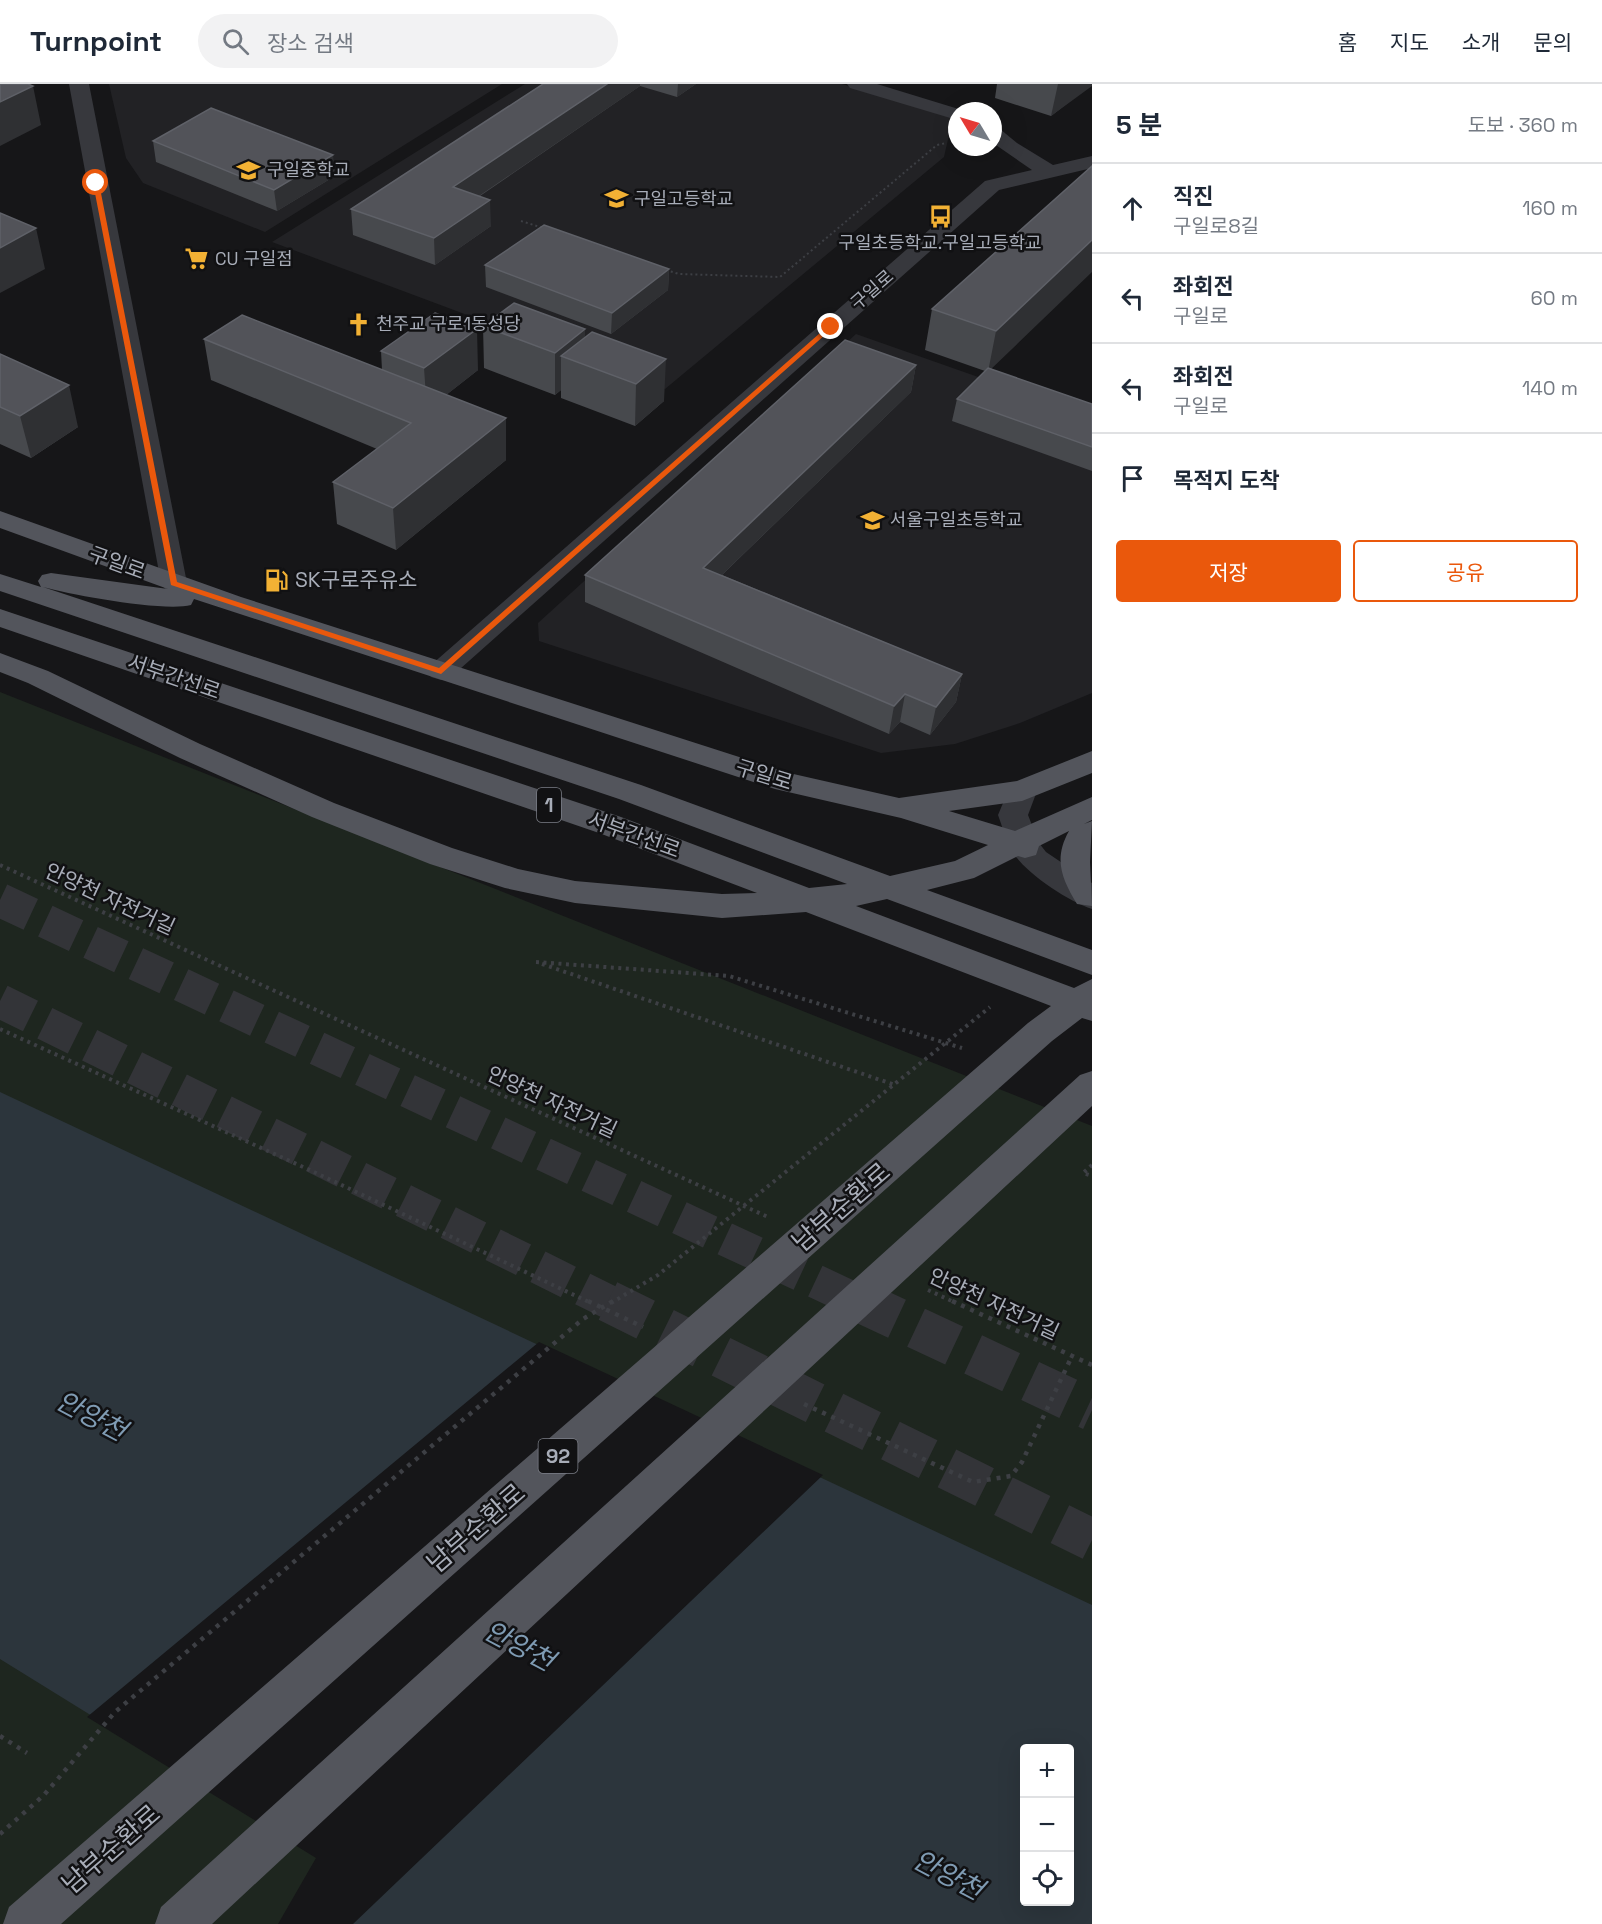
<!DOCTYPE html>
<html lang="ko">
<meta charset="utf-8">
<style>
body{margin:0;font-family:"Space Grotesk","Noto Sans KR",sans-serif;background:#f2f2f3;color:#1f2937}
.controls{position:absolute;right:18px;bottom:18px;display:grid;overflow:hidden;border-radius:6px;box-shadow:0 6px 24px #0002}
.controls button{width:54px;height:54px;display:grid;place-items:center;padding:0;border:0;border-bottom:2px solid #e0e1e3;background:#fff;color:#1f2937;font:30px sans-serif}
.compass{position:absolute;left:948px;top:18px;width:54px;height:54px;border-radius:50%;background:#fff;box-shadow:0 6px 24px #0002;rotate:308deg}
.stop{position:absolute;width:18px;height:18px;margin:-14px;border:4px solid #ea580c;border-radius:50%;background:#fff}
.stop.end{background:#ea580c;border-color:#fff;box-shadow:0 2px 6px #0008}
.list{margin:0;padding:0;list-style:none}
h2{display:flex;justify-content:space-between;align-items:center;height:78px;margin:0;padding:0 24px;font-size:26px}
h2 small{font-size:20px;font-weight:400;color:#747a83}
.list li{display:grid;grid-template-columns:39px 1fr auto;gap:18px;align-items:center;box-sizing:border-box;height:90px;padding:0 24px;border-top:2px solid #e0e1e3}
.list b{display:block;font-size:22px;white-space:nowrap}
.list p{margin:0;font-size:20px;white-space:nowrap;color:#747a83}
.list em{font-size:20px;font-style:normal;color:#747a83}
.actions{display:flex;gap:12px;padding:18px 24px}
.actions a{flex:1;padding:14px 0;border:2px solid #ea580c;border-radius:6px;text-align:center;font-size:21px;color:#ea580c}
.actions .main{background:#ea580c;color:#fff}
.icon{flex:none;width:33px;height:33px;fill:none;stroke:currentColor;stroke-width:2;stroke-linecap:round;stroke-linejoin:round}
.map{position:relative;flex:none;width:1092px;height:1840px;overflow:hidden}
header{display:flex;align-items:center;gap:36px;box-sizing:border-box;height:84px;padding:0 30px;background:#fff;border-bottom:2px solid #e0e1e3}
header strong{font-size:28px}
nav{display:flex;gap:33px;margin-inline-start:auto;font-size:21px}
.search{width:420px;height:54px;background:#f2f2f3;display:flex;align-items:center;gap:15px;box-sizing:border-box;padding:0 21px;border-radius:33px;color:#747a83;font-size:22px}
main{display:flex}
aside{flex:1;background:#fff}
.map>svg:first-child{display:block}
</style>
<header>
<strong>Turnpoint</strong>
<div class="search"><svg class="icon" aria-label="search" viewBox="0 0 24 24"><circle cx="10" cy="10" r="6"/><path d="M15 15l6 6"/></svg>장소 검색</div>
<nav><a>홈</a><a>지도</a><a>소개</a><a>문의</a></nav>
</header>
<main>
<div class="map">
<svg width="1092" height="1840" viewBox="0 0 1092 1840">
<rect width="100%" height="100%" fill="#161618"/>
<!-- built -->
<path fill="#222225" d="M109,0h393l-237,148 -122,-49 -17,-25z
M525,0h317l111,33 -9,40 -279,232 -393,-147z
M856,250l236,83v276l-72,30 -65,21 -74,9 -342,-112 -1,-18z"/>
<!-- green -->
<path fill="#1e261f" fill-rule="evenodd" d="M0,608l1092,434v798h-1092zM1024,1664h46v154h-46z"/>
<!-- water -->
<path fill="#2c353c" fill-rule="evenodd" d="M0,1008l1092,513v319h-811l39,-67 -320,-198zM1024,1664h46v154h-46z"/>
<!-- pier -->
<path fill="#161618" d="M539,1258l284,133 -470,449h-75l38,-66 -229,-141z"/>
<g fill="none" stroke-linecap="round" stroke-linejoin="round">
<!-- highway-tunnel-far1 -->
<path stroke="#333438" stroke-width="34" stroke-dasharray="34 16" stroke-linecap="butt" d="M0,816l862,403
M0,917l611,302"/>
<!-- highway-tunnel -->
<path stroke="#333438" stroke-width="42" stroke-dasharray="42 21" stroke-linecap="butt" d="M608,1217l484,239
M859,1217l233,109"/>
<!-- path-far2 -->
<path stroke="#3d3f44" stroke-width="2" stroke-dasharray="2 3" stroke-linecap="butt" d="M521,137l22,7
M666,186l13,4 101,3 157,-132 9,-2"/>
<!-- path-far1 -->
<path stroke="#3d3f44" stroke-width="4" stroke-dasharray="3 4.5" stroke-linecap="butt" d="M0,781l768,352
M536,878l193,14 233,72
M542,880l353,121
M0,945l314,143 277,131
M1092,1081l-9,8 9,3
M928,1206l28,13
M611,1219l47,-28 332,-268"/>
<!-- path -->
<path stroke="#3d3f44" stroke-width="4.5" stroke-dasharray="4 6" stroke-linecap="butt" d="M588,1217l55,26
M952,1217l140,64
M804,1320l169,78 38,-6 11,-14 50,-106
M0,1652l27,17
M0,1750l44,-39 71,-83 468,-393 30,-18"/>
<!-- minor -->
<path fill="#37383d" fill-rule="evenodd" d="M69,0h20l98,499 -4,6 -9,2 -9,-2 -4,-6z
M847,0h30l88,27h-8v9l-107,-32z
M993,43l7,2 17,14 36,22 39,-9v12l-93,22 -548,487 -10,3 -10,-3 -4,-6 4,-6 554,-484 47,-11 -39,-27z
M1022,697l11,3 4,7 -9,24 11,28 7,9 46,31v26c-23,-7 -65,-35 -78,-55 -8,-12 -11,-26 -16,-39l13,-31z"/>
<!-- major -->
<path fill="#53555c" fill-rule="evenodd" d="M0,427l241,86 548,176 110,25 118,-17 75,-30v22l-70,28 -73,10 66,20 77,-34v23l-8,4 8,-3 -2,41 2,44 -15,-2c-15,-25 -24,-45 -8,-73l-30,15 -3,9 -11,3 -7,-2 -44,22 -47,12 165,60v25l-205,-76 -31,7 218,82 18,-9v42l-10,-3 -30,23 -991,883h-58l6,-17 1019,-884 23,-17 -245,-94 -84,6 -147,-15 -70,-15 -75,-24 -118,-47 -132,-59 -152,-75 -28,-11v-19l48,18 152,73 134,59 118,45 66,21 57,12 147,13 35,-1 -158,-60 -599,-206v-18l621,208 188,71 38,-4 -228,-85 -619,-208v-17l41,13 -3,-6 4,-6 9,-2 117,16 -168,-61zM43,503c29,8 121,25 148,18l3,-6 581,190 126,29 87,27 -33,16 -65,15 -249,-91z
M1092,987v35l-880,818h-57l6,-17 919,-832z"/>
</g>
<!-- wall -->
<path fill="#47494d" d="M543,0h153l-19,13 -37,-11 -160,110 11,30 -56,39 -82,-30 -2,-26z
M997,0h95l-41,32 -56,-18z
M153,57l182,35 -58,35 -121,-49z
M1092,82l-101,203 101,35v67l-140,-50 5,-22 28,-28 -60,-21 7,-41z
M485,181l184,4 -1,21 -57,44 -125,-47z
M483,242l102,3v8l79,64 -29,25 -74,-28v-8l-6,5 -71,-27z
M204,255l178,31 -1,-19 97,19 -32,25 60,65 -110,90 -59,-26 -4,-42 44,-33 -166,-69z
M0,271l78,72 -47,31 -31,-14z
M916,281l-5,27 -189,183 240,99 -6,28 -26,33 -30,-13 -11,12 -304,-132v-27z"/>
<!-- shaded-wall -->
<path fill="#2f3033" d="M607,0h33v2l-186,127 -1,-26z
M678,0h18l-19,13z
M1058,0h34v2l-41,30z
M33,2l8,39 -41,21v-44z
M333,71l2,21 -58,35 -3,-21z
M490,116l1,26 -56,39 -1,-27z
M36,144l9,41 -45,24v-45z
M1092,156v32l-104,100 8,-41z
M669,185l-1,21 -57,44 1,-21z
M477,245l1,41 -51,40 -3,-42z
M585,245v35l-24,-8v34l-6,5v-42z
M666,275l-2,42 -29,25 1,-42z
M916,281l-5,27 -210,203 2,-27z
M69,301l9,42 -47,31 -11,-42z
M506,334v42l-110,90 -3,-42z
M962,590l-6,28 -26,33 6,-28z
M905,610l-5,28 -11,12 5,-28z"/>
<!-- building -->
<path fill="#525359" stroke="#5f6168" stroke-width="1.5" d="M0,0h28l5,2 -33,16z
M543,0h64l-154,103 37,13 -56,38 -83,-29z
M211,24l122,47 -59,35 -121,-49z
M1092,82v74l-96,91 -64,-22z
M0,129l36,15 -36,20z
M544,141l125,44 -57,44 -127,-48z
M514,219l71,26 -30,24 -72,-27z
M435,229l42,16 -53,39 -43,-17z
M242,231l264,103 -113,90 -60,-26 78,-59 -207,-84z
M592,248l74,27 -30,25 -75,-28z
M845,256l71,25 -213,203 259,106 -26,33 -31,-13 -11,12 -309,-131z
M0,270l69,31 -49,31 -20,-9z
M988,284l104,36v43l-135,-48z"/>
<!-- route -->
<path fill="#ea580c" d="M96,97l3,2 78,399 262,86 389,-342 6,1 -393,347 -270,-89 -78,-402z"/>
<!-- icons -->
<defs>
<symbol id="school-bare" viewBox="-9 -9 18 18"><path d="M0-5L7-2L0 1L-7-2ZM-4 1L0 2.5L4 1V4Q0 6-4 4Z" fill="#f2b134" stroke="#111113" stroke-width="2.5" paint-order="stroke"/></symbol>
<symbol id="bus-bare" viewBox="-9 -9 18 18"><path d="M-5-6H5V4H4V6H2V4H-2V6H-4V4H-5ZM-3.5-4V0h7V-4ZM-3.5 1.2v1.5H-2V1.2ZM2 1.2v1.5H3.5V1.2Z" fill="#f2b134" stroke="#111113" stroke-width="2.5" paint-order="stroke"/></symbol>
<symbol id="supermarket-bare" viewBox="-9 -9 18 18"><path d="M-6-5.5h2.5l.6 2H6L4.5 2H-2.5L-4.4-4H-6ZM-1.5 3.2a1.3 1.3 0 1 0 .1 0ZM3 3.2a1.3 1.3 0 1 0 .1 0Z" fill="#f2b134" stroke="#111113" stroke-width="2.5" paint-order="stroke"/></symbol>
<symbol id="church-bare" viewBox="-9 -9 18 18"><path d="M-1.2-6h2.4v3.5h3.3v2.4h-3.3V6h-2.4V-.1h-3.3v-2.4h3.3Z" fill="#f2b134" stroke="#111113" stroke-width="2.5" paint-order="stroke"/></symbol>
<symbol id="fuel-bare" viewBox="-9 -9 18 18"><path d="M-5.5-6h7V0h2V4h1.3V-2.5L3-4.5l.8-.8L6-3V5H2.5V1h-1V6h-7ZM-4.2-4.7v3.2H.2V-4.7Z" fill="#f2b134" stroke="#111113" stroke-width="2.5" paint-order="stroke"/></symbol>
</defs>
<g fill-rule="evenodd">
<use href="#school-bare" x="232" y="70" width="33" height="33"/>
<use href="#school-bare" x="600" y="98" width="33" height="33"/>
<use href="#bus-bare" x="924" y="116" width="33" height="33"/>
<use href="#supermarket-bare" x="180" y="158" width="33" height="33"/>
<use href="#church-bare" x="342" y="224" width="33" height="33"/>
<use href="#school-bare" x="856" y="420" width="33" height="33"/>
<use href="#fuel-bare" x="260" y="480" width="33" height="33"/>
</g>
<g text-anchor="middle" stroke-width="5" stroke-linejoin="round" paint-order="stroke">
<!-- far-poi labels -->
<g font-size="18" fill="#a8adb8" stroke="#111113" text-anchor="start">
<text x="267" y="92">구일중학교</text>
<text x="634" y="121">구일고등학교</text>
<text x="940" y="165" text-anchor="middle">구일초등학교.구일고등학교</text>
<text x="215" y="181">CU 구일점</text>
<text x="376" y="246">천주교 구로1동성당</text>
<text x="890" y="442">서울구일초등학교</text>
</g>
<!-- far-street labels -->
<g font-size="18" fill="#a8adb8" stroke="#111113">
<text transform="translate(872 206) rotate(-41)" y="6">구일로</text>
</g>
<!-- shield labels -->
<g fill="#111113" stroke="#7b7e86" stroke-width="1.5">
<rect x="537" y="704" width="24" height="34" rx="4.5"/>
<rect x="538.5" y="1355" width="39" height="34" rx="4.5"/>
</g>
<g font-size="20" font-weight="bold" fill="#a8adb8">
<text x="549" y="728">1</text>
<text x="558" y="1379">92</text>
</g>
<!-- street labels -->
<g font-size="21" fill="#a8adb8" stroke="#111113">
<text transform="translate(117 479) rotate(20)" y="7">구일로</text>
<text transform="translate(174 593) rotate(19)" y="7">서부간선로</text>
<text transform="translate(764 691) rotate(17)" y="7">구일로</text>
<text transform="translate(634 751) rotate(20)" y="7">서부간선로</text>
<text transform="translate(110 815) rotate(25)" y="7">안양천 자전거길</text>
<text transform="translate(552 1018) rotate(25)" y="7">안양천 자전거길</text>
<text transform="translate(994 1220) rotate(25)" y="7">안양천 자전거길</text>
</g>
<!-- poi labels -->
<g font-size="21" fill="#a8adb8" stroke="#111113" text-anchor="start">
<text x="295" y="503">SK구로주유소</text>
</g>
<!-- near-street labels -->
<g font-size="26" fill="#a8adb8" stroke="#111113">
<text transform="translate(841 1123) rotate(-41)" y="9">남부순환로</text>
<text transform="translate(476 1444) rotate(-41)" y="9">남부순환로</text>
<text transform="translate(111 1765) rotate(-41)" y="9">남부순환로</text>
</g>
<!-- near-water labels -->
<g font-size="27" font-style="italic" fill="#7f9bb3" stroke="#111113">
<text transform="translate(91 1332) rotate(28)" y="9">안양천</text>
<text transform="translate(519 1562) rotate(28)" y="9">안양천</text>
<text transform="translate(948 1791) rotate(28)" y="9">안양천</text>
</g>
</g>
</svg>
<div class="controls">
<button>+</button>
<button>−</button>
<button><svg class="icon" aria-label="locate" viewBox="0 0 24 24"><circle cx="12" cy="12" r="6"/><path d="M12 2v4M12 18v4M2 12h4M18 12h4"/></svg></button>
</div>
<svg class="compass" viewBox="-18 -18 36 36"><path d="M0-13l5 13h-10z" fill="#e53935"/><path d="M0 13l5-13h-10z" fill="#747a83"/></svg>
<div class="stop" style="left:96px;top:99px"></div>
<div class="stop end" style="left:831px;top:243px"></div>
</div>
<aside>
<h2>5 분<small>도보 · 360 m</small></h2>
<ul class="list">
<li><svg class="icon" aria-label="ahead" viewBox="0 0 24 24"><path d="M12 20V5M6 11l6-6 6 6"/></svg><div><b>직진</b><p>구일로8길</p></div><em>160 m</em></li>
<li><svg class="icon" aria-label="left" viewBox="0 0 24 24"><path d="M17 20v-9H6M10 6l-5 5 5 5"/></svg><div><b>좌회전</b><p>구일로</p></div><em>60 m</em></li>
<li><svg class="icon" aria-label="left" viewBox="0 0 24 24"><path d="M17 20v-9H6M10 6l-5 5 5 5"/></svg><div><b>좌회전</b><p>구일로</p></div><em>140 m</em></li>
<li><svg class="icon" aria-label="arrive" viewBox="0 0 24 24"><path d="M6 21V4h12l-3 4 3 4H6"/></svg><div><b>목적지 도착</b></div></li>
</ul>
<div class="actions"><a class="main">저장</a><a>공유</a></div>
</aside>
</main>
